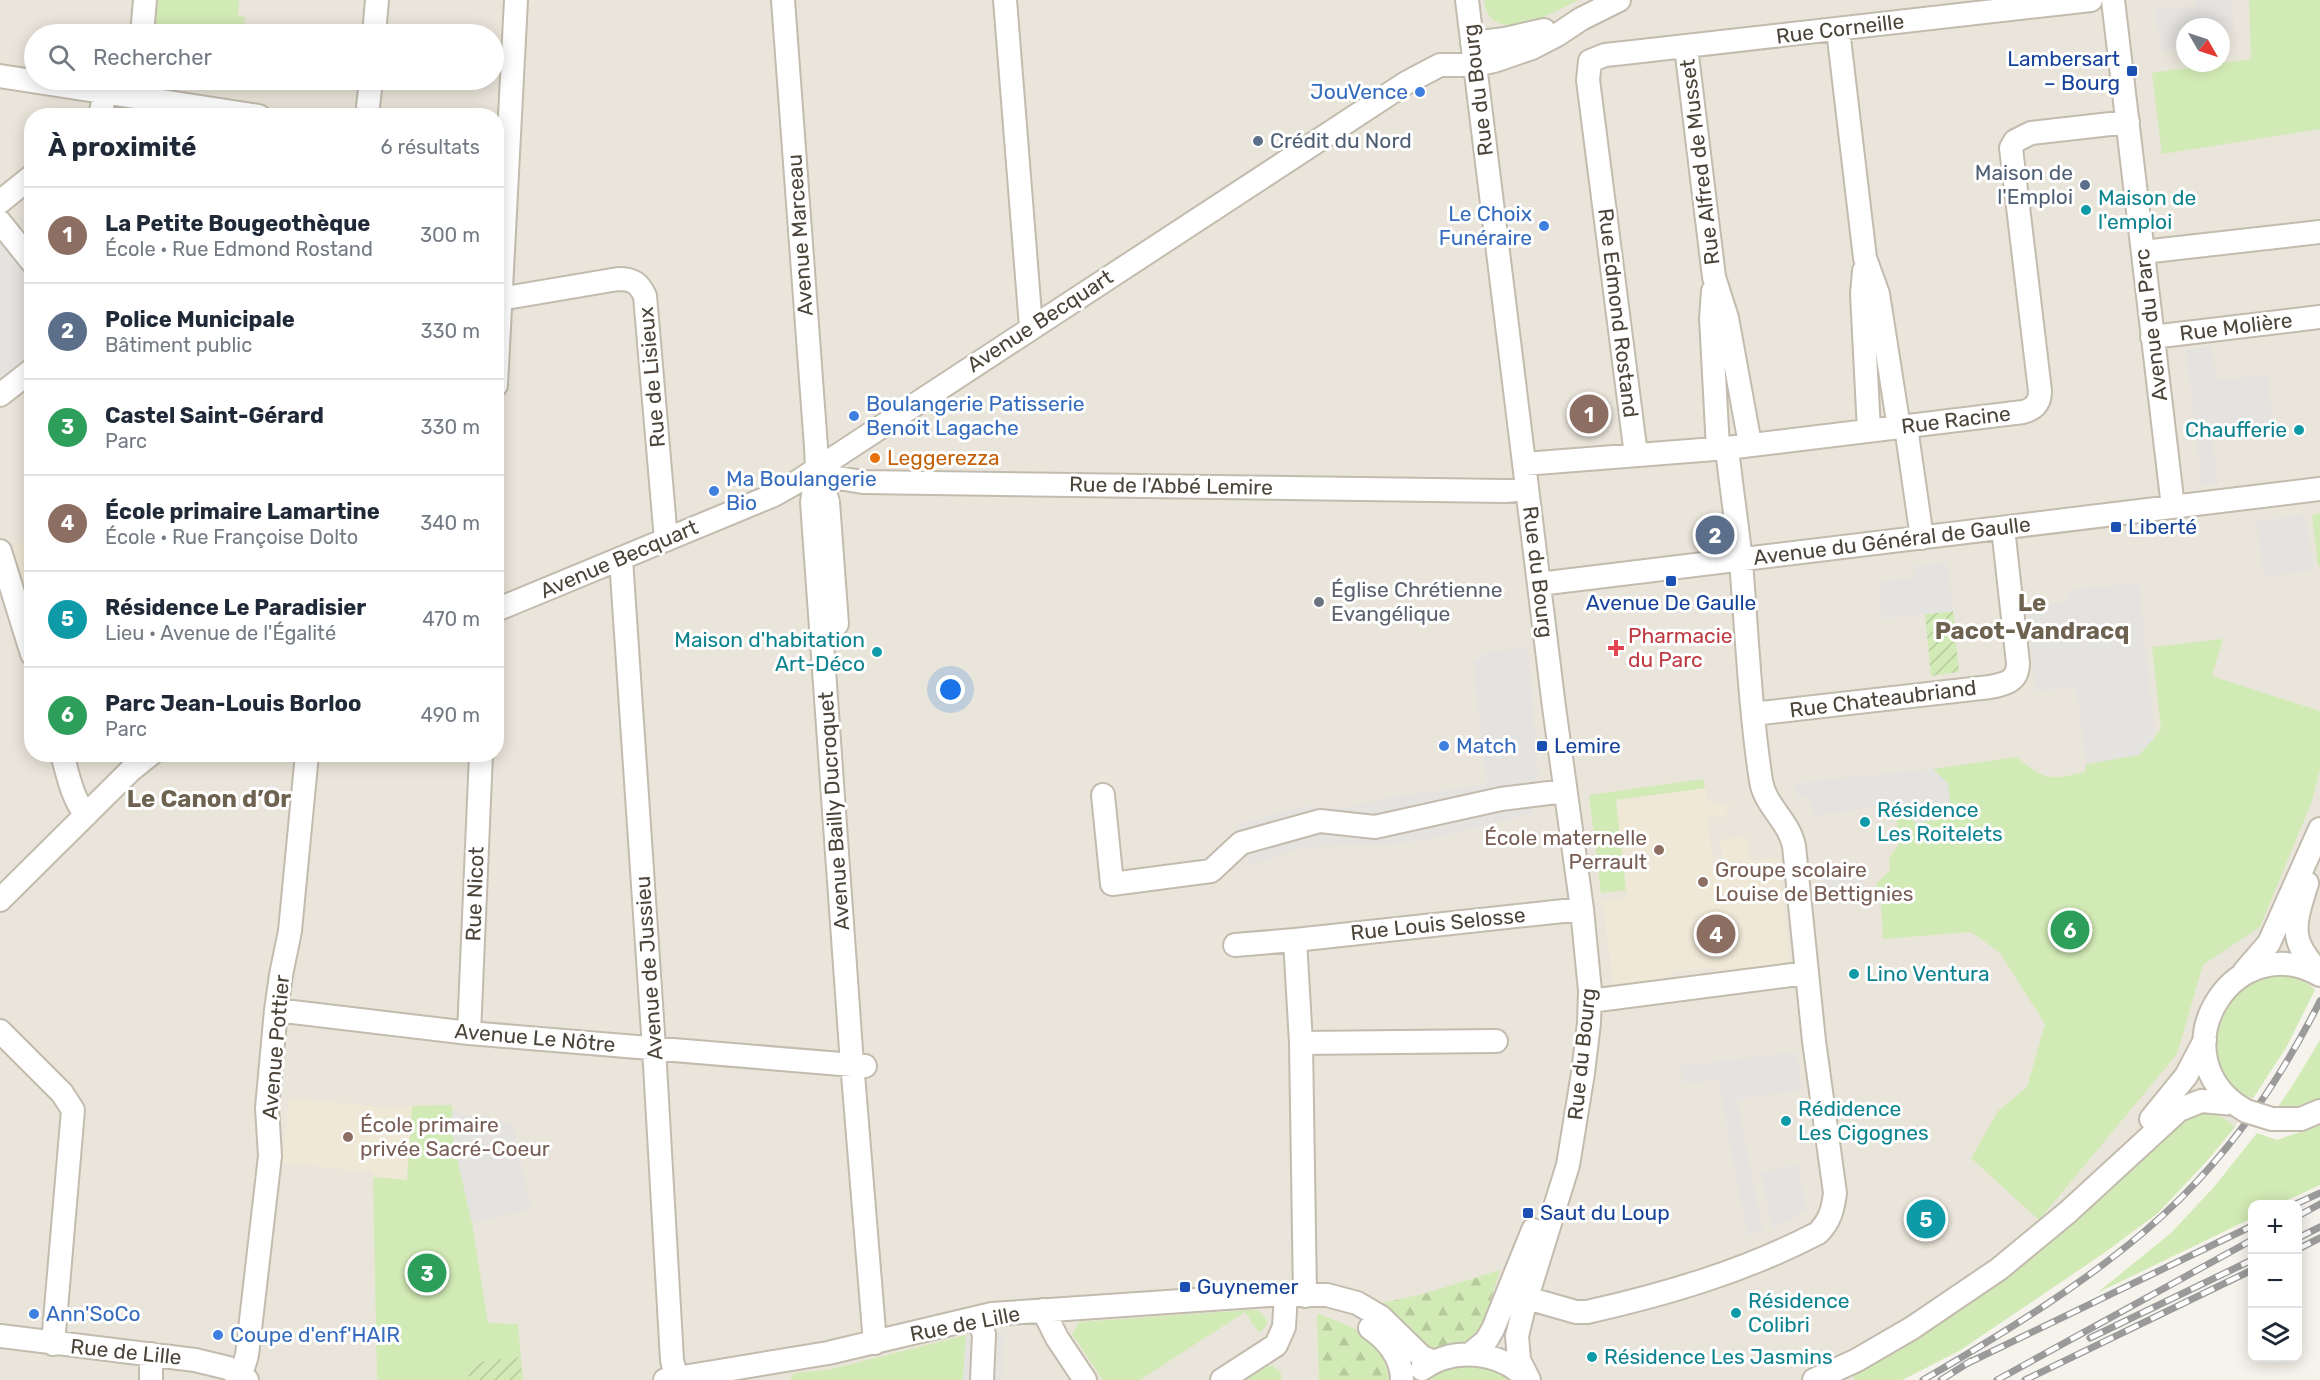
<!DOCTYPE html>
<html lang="fr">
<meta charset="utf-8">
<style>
body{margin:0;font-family:Rubik,sans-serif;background:#f6f6f7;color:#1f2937}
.controls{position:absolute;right:18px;bottom:18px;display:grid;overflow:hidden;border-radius:12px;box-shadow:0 3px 15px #0003}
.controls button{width:54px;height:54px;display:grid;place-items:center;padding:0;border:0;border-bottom:2px solid #e0e1e3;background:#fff;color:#1f2937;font:30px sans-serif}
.compass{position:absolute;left:2176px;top:18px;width:54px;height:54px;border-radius:50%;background:#fff;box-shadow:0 3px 15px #0003;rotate:129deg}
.you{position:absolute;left:951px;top:690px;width:21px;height:21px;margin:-15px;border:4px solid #fff;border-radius:50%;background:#1a73e8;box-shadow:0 0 0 9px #1a73e833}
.badge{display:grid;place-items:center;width:39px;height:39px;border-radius:50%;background:#fc3f1d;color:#fff;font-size:20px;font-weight:700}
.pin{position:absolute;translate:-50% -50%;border:3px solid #fff;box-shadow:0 2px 6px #0006}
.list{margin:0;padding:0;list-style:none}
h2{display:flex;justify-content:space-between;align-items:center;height:78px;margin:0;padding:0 24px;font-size:26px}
h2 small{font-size:20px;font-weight:400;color:#747a83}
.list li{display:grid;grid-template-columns:39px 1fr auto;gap:18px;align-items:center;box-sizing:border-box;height:96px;padding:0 24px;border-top:2px solid #e0e1e3}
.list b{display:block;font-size:22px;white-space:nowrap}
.list p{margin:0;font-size:20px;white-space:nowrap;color:#747a83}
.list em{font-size:20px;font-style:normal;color:#747a83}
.icon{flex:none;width:33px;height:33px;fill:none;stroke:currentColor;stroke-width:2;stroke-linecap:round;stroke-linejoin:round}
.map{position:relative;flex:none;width:2320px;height:1380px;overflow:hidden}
.search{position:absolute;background:#fff;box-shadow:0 3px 15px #0003;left:24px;top:24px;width:480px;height:66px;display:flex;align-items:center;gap:15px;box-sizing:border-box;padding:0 21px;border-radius:33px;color:#747a83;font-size:22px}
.panel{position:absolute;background:#fff;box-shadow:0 3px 15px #0003;left:24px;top:108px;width:480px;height:654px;border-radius:24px}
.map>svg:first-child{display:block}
</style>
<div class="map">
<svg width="2320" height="1380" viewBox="0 0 2320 1380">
<defs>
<pattern id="forest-firs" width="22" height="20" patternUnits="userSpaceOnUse" patternTransform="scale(1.5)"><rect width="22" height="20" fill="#d2eab5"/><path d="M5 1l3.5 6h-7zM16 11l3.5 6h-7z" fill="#b6ca9c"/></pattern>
<pattern id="garden-furrows" width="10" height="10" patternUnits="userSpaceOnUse" patternTransform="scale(1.5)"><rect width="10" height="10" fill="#d2eab5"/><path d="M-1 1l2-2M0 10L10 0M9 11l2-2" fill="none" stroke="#b6ca9c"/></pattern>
</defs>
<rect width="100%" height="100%" fill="#f6f3ec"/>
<!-- residential -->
<path fill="#eae5da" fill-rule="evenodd" d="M0,0h2320v972l-33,74 -52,81 -29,35 -102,91 -145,98 -57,29h-1902zM2185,27h36v36h-36zM34,34h460v46h-460zM32,116h464v638h-464z"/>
<!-- education -->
<path fill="#efe8d6" d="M31,540h1l-1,68 -18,-62z
M1705,788l2,13 24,5 -10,14 -7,-6 -7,4 7,48 9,-2 -3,-24 27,-3 3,24 31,-3 2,16 -3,1 10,87 -74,11 -1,-6 -43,5v6l-59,7 -10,-84 24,-3 -11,-98z
M289,1098l92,9 31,-1 -5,74 -34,-3 -1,-5 -90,-9z"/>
<!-- green -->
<path fill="#d2eab5" d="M158,0h81l-1,16 7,1 -2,17h-88z
M1484,0h94c-24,12 -88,50 -94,0z
M2249,0h71v129l-158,25 -10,-81 99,-14z
M151,80h47l-1,9 -46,-7z
M2320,513v53h-2l-6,-51z
M2223,639l-11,37 108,35v59l-8,31 -52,126 -57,38 -26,89 -138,166 -68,-62 27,-47 29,-24 18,-63 -45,-71 -29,-21 -88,7 -2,-36 -5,-19 14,-14 -1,-12 10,-14 -4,-38 53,-22 -15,-15 84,-12c28,24 33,23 68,15l1,-8 53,-9 22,-26 -9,-82z
M1703,779l2,9 -89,12 10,90 -25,3 -12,-98z
M2281,972l24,9 10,9 -28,56 -34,52 -14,-5 -14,-13 -11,-23v-32l28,-42z
M2320,1040v61l-14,8 -31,2 16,-23z
M452,1105l2,39 18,79 16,100 30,1 5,56h-146l-4,-203 34,3 5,-74z
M2207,1111l17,7 11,9 -29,35 -48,51 -54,40 -145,98 -57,29h-47l-3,-6 99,-57 56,-40 55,-44 55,-50 50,-50 20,-16z
M2320,1125v60l-41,19h-27v14l-155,75 74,-60 43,-46 43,-54 20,7z
M1248,1310h10l9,10 -1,6 -7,7 -14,-21 -105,68h-37l-31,-46 7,-12z
M966,1335l-3,45h-173l4,-7 34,-3z
M1461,1364l27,2 26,14h-89l11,-7z
M1266,1366h7l8,7v7h-37z"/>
<!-- forest -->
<path fill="url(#forest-firs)" d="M1500,1270l-10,32 2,8 -17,30 -27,9 -27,-3 -39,-43 41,-9z
M1317,1313c35,15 70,22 72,67h-70z"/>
<!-- garden -->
<path fill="url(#garden-furrows)" d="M1953,611l6,61 -28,4 -6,-62z
M520,1357l2,23h-53l-2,-17z"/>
<!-- parking -->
<path fill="#e5e3e0" d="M2194,0h38l2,29 -13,2v-4h-36v21l-24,3 -6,-41 39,-4z
M31,210v27l-12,-16z
M0,235l32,39 -1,89 -31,26z
M2212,346l5,34 51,-5 5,54 -61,9 6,45 -16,3 -16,-136z
M2305,514l9,56 -50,7 -8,-56z
M1948,563l5,48 -71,8 -4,-37 36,-4 -1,-12z
M2139,583l16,154 -16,18 -53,9 -10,-77 -41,5 -8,-88 41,-2 1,-12z
M1528,647l12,151 -9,2 3,13 -103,26 -43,6 -84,2 -54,19 -15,-41 69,-19 39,2 53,-12 91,-11 -14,-123 14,-10z
M1933,769l15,15 3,23 -13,13 -22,3 -21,-17 -10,-1 -71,11 -4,-20 -13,1 -3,-14z
M1860,863l4,36 -37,4 -3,-36z
M1797,1052l5,38 -65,9 26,133 -16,3 -29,-155 -35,4 -3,-18z
M452,1112l61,11 18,86 -59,14 -18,-79z
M1798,1164l8,46 -34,20 -11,-58z
M1004,1332l-2,48h-39l3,-45z"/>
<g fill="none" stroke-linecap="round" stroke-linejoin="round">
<defs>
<path id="minor" d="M783,0l33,447 1,22 -5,33 39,548 24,293
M1005,0l26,327
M1467,0l87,707 28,202 8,82 -1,32 -6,50 -15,92 -44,142 -7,29 2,24 10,20
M2113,0l60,507
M1838,30l27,228 13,36 21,134
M142,34l3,-34
M374,34l3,-34
M1472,43l33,-4 39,-9
M1686,47l28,230 13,41 23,126
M0,76l259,40
M100,116l5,-24
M367,116l4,-36
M0,202l32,-26
M0,222l32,40
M2143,252l177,-20
M1864,271l-2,23 7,137
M1713,291l-2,27 7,131
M500,299l118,-20c15,0 21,4 27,17l21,244
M2152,337l168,-20
M496,385l20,-385
M0,395l32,-25
M1906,427l16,111
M1636,455l-48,-375 2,-19 15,-6 19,-2 467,-53
M1524,464l203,-16 296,-36c11,-3 17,-9 17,-21l-29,-243 4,-7 16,-8 97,-11
M817,469l21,9 25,4 642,9 22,-2
M819,473l9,29 9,122
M0,551l32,103
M621,559l33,489 18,312 4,17
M1539,584l781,-95
M496,610l278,-115 23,-13 609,-399 34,-18h35l19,-4 38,-13 25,-13 24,-16 38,-19
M1753,714l237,-27c16,-3 28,-6 28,-24l-15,-135
M62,754c6,21 10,44 24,61
M1103,795l9,89 99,-13 30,-28 79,-22 55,6 126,-28 64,-8
M2307,883c-5,18 -15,41 -8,60 4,11 14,22 21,32
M0,900l131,-130 20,-16
M1235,945l60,-5
M2244,972l25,-29 51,-114
M1590,1001l217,-28
M276,1010l193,23 396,33
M0,1031l62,62 11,17 -20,234
M469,1033l12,-279
M1301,1043l195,-2
M2235,1104c-75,-58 1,-177 85,-129
M2151,1119l35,-43 19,-36
M2272,1119h29l19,-8
M1305,1296l-4,-253 -6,-103 287,-31
M1527,1298l49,14h11c80,-18 158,-41 231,-79 12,-12 15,-24 17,-40l-21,-152 -20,-195c-5,-25 -29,-40 -33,-65 -11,-72 -14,-146 -20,-219 -4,-38 -10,-76 -14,-114
M1043,1310l14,28 28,42
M977,1318l7,16 -2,46
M1370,1328c17,12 32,30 32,52
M0,1336l195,24 33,8 19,12
M151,1354v26
M1470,1354l16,-13 7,-12 40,-99
M1422,1369c32,-23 78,-18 105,10
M241,1375l6,-20 23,-199 -3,-48 9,-98 5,-35 9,-44 17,-177
M665,1380l163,-27 164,-39 277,-19h58l30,8 24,14 41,40 12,5
M1222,1380l54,-35 8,-18 2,-33
M1814,1380l43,-20 55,-32 87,-59 69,-57 111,-102 22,-9 34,3"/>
</defs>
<!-- minor casing -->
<use href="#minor" stroke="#c2bbae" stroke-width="26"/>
<!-- minor -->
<use href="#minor" stroke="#fff" stroke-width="22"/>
<defs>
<path id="rail" d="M2296,1204l24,-11
M2298,1216l22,-12
M2298,1238l22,-11
M2298,1249l22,-11
M2090,1338l162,-78
M1966,1364l286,-138
M1923,1380c81,-47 170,-101 239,-164 67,-61 118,-135 158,-215
M1941,1380l30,-19
M1997,1380l255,-140
M2025,1380l227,-110"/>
</defs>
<!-- rail casing -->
<use href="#rail" stroke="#9a9a9a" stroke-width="7"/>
<!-- rail -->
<use href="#rail" stroke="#fff" stroke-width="4.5" stroke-dasharray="14" stroke-linecap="butt"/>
<defs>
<path id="minor-bridge" d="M2235,1104l11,7 26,8"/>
</defs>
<!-- minor-bridge casing -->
<use href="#minor-bridge" stroke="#c2bbae" stroke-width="26" stroke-linecap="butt"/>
<!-- minor-bridge -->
<use href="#minor-bridge" stroke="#fff" stroke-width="22"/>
</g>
<!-- markers -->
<g fill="#1a4fb4" stroke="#fff" stroke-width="2">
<rect x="2126" y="65" width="12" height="12" rx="3"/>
<rect x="2110" y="521" width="12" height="12" rx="3"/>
<rect x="1665" y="575" width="12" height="12" rx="3"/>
<rect x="1536" y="740" width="12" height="12" rx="3"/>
<rect x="1522" y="1207" width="12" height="12" rx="3"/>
<rect x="1179" y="1281" width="12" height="12" rx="3"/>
</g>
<g fill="#3f7fe0" stroke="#fff" stroke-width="2">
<circle cx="1420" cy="92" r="6"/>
<circle cx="1544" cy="226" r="6"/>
<circle cx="854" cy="416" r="6"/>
<circle cx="714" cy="491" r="6"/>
<circle cx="1444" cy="746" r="6"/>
<circle cx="34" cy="1314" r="6"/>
<circle cx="218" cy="1335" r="6"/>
</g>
<g fill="#5c6f8a" stroke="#fff" stroke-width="2">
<circle cx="1258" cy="141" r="6"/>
<circle cx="2085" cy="185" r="6"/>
</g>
<g fill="#0f9aa8" stroke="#fff" stroke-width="2">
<circle cx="2086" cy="210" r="6"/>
<circle cx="2299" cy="430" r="6"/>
<circle cx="877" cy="652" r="6"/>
<circle cx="1865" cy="822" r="6"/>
<circle cx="1854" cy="974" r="6"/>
<circle cx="1786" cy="1121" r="6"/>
<circle cx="1736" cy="1313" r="6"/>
<circle cx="1592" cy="1357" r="6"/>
</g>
<circle fill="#e8710a" stroke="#fff" stroke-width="2" cx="875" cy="458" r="6"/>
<circle fill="#6b7280" stroke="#fff" stroke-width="2" cx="1319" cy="602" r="6"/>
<path fill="#e0444e" stroke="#fff" stroke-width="2" d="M1613 639h6v6h6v6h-6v6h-6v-6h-6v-6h6z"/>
<g fill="#8d6e63" stroke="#fff" stroke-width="2">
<circle cx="1659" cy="850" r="6"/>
<circle cx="1703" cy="882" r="6"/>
<circle cx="348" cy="1137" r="6"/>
</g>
<g text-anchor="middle" stroke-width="6" stroke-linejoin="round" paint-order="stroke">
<!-- street labels -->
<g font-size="21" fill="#4b4439" stroke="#fff">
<text transform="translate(1840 29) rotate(-7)" y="7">Rue Corneille</text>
<text transform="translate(1478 90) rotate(-97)" y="7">Rue du Bourg</text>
<text transform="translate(1700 162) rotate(-97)" y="7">Rue Alfred de Musset</text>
<text transform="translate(800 235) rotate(-94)" y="7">Avenue Marceau</text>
<text transform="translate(1618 313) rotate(83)" y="7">Rue Edmond Rostand</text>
<text transform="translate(1040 321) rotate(-33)" y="7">Avenue Becquart</text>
<text transform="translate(2151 325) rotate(-97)" y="7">Avenue du Parc</text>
<text transform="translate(2236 327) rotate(-7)" y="7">Rue Molière</text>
<text transform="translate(652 377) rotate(-95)" y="7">Rue de Lisieux</text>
<text transform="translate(1956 420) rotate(-7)" y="7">Rue Racine</text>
<text transform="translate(1171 486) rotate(1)" y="7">Rue de l'Abbé Lemire</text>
<text transform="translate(1892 541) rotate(-7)" y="7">Avenue du Général de Gaulle</text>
<text transform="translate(619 559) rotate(-23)" y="7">Avenue Becquart</text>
<text transform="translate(1538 572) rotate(83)" y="7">Rue du Bourg</text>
<text transform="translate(1883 699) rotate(-7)" y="7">Rue Chateaubriand</text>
<text transform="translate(834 811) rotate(-94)" y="7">Avenue Bailly Ducroquet</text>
<text transform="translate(475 894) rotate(-88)" y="7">Rue Nicot</text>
<text transform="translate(1438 924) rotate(-6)" y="7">Rue Louis Selosse</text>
<text transform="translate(649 968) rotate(-94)" y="7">Avenue de Jussieu</text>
<text transform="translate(535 1038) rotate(5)" y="7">Avenue Le Nôtre</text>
<text transform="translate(276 1047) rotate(-85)" y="7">Avenue Pottier</text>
<text transform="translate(1582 1054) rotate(-84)" y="7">Rue du Bourg</text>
<text transform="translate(965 1324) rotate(-11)" y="7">Rue de Lille</text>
<text transform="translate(126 1352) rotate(6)" y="7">Rue de Lille</text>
</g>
<!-- transit labels -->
<g font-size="21" fill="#164399" stroke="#fff" text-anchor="start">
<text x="2120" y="66" text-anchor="end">Lambersart<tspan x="2120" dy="24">– Bourg</tspan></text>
<text x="2128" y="534">Liberté</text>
<text x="1671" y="610" text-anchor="middle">Avenue De Gaulle</text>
<text x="1554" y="753">Lemire</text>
<text x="1540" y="1220">Saut du Loup</text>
<text x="1197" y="1294">Guynemer</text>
</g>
<!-- shop labels -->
<g font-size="21" fill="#366cbe" stroke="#fff" text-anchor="start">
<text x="1408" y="99" text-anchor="end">JouVence</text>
<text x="1532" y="221" text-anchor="end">Le Choix<tspan x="1532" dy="24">Funéraire</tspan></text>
<text x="866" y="411">Boulangerie Patisserie<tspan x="866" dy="24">Benoit Lagache</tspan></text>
<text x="726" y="486">Ma Boulangerie<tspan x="726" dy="24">Bio</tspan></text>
<text x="1456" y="753">Match</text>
<text x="46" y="1321">Ann'SoCo</text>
<text x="230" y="1342">Coupe d'enf'HAIR</text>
</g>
<!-- service labels -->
<g font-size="21" fill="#4e5e75" stroke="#fff" text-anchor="start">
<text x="1270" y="148">Crédit du Nord</text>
<text x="2073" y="180" text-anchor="end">Maison de<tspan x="2073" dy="24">l'Emploi</tspan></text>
</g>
<!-- culture labels -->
<g font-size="21" fill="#0d838f" stroke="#fff" text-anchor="start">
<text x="2098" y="205">Maison de<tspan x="2098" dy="24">l'emploi</tspan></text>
<text x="2287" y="437" text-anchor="end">Chaufferie</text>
<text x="865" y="647" text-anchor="end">Maison d'habitation<tspan x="865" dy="24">Art-Déco</tspan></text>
<text x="1877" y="817">Résidence<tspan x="1877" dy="24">Les Roitelets</tspan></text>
<text x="1866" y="981">Lino Ventura</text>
<text x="1798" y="1116">Rédidence<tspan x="1798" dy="24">Les Cigognes</tspan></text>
<text x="1748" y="1308">Résidence<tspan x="1748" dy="24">Colibri</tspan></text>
<text x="1604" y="1364">Résidence Les Jasmins</text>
</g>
<!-- food labels -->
<g font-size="21" fill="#c56008" stroke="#fff" text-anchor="start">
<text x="887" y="465">Leggerezza</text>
</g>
<!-- worship labels -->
<g font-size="21" fill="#5b616d" stroke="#fff" text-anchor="start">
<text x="1331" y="597">Église Chrétienne<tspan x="1331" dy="24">Evangélique</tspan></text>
</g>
<!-- health labels -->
<g font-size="21" fill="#be3a42" stroke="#fff" text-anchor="start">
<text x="1628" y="643">Pharmacie<tspan x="1628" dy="24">du Parc</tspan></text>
</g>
<!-- education labels -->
<g font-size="21" fill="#785e54" stroke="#fff" text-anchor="start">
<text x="1647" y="845" text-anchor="end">École maternelle<tspan x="1647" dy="24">Perrault</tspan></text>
<text x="1715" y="877">Groupe scolaire<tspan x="1715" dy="24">Louise de Bettignies</tspan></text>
<text x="360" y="1132">École primaire<tspan x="360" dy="24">privée Sacré-Coeur</tspan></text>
</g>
<!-- quarter labels -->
<g font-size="24" font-weight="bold" fill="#6e6250" stroke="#fff">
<text x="2032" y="611">Le<tspan x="2032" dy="28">Pacot-Vandracq</tspan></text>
<text x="209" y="807">Le Canon d’Or</text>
</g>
</g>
</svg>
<div class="controls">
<button>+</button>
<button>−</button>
<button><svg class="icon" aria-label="layers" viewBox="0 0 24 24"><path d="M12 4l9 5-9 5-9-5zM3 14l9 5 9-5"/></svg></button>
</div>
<svg class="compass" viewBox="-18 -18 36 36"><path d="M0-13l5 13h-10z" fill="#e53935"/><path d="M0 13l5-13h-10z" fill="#747a83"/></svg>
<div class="you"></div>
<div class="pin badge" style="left:1589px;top:414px;background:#8d6e63">1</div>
<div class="pin badge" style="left:1715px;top:535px;background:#5c6f8a">2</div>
<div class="pin badge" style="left:427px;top:1273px;background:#2e9e5b">3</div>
<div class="pin badge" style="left:1716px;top:934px;background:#8d6e63">4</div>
<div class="pin badge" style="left:1926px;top:1219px;background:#0f9aa8">5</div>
<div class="pin badge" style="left:2070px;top:930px;background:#2e9e5b">6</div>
<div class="search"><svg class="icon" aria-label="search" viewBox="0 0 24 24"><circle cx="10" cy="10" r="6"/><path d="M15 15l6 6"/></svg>Rechercher</div>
<section class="panel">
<h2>À proximité<small>6 résultats</small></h2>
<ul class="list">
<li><span class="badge" style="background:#8d6e63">1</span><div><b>La Petite Bougeothèque</b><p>École · Rue Edmond Rostand</p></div><em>300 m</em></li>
<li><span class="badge" style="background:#5c6f8a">2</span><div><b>Police Municipale</b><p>Bâtiment public</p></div><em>330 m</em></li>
<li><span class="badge" style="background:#2e9e5b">3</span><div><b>Castel Saint-Gérard</b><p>Parc</p></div><em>330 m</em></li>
<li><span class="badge" style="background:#8d6e63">4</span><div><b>École primaire Lamartine</b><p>École · Rue Françoise Dolto</p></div><em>340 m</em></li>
<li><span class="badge" style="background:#0f9aa8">5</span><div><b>Résidence Le Paradisier</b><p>Lieu · Avenue de l'Égalité</p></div><em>470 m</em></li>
<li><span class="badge" style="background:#2e9e5b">6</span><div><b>Parc Jean-Louis Borloo</b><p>Parc</p></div><em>490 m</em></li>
</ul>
</section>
</div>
